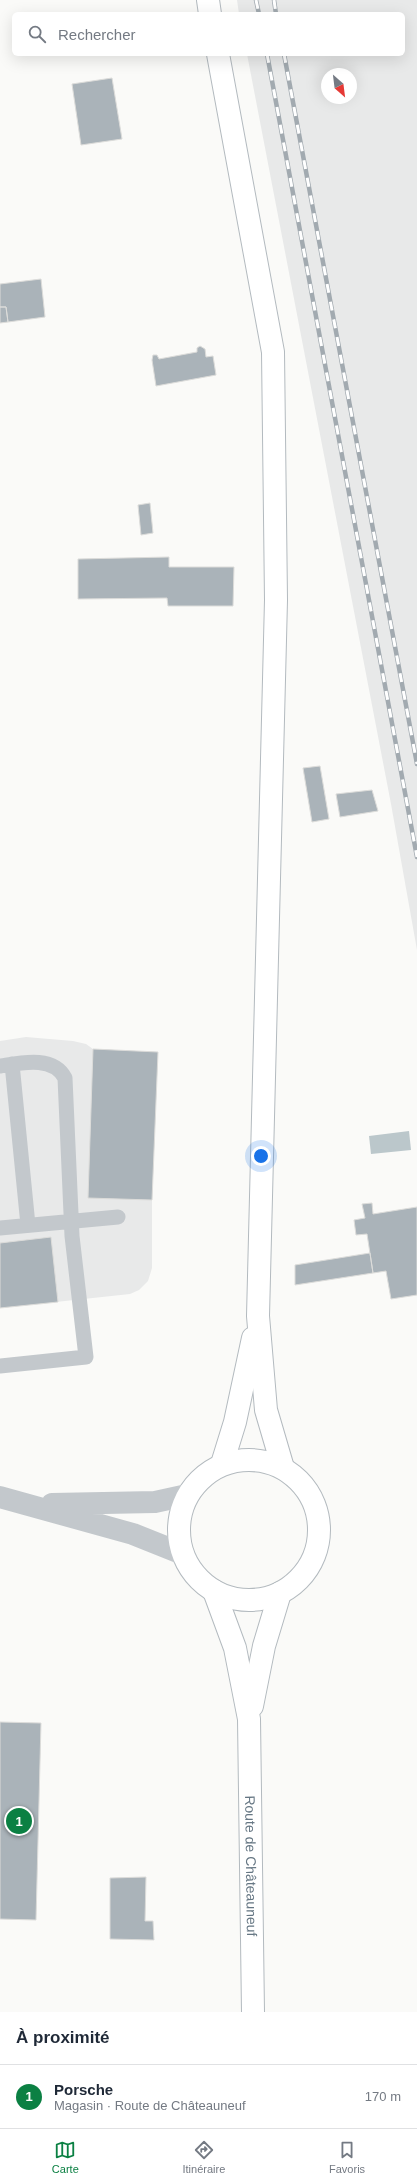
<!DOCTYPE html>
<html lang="fr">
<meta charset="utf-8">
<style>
body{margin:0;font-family:Arial,sans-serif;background:#f2f2f3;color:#1f2937}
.compass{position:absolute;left:321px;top:68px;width:36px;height:36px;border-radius:50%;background:#fff;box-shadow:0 4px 16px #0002;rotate:152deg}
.you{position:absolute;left:261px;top:1156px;width:14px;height:14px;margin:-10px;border:3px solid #fff;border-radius:50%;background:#1a73e8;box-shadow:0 0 0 6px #1a73e833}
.badge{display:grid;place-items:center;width:26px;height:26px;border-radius:50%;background:#0b8043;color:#fff;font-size:13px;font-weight:700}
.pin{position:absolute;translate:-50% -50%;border:2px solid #fff;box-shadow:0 1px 4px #0006}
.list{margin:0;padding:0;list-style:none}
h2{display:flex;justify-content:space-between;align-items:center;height:52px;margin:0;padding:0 16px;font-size:17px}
h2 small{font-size:13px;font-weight:400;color:#747a83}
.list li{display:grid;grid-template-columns:26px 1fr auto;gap:12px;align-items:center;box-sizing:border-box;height:64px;padding:0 16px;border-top:1px solid #e0e1e3}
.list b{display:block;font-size:15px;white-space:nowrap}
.list p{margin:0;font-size:13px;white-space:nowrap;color:#747a83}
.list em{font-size:13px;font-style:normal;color:#747a83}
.icon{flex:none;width:22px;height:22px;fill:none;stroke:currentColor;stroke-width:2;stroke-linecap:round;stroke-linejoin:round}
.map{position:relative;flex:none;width:417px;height:2012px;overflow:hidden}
.search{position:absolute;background:#fff;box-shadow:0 4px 16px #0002;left:12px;right:12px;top:12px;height:44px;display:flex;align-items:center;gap:10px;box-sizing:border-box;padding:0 14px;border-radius:6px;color:#747a83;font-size:15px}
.sheet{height:116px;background:#fff}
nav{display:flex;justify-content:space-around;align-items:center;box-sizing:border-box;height:56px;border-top:1px solid #e0e1e3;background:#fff;font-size:11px;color:#747a83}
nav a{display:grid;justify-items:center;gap:2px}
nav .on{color:#0b8043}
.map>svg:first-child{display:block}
</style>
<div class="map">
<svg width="417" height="2012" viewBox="0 0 417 2012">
<rect width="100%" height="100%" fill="#fafaf8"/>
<!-- built -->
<path fill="#e8e9e9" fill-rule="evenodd" d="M237,0h180v950l-26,-146 -144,-750h156v-40h-164zM327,74h24v24h-24z
M26,1037l47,4 13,3 7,5 65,3 -6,148v68l-4,13 -9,9 -9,4 -130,14v-267z"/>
<!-- water -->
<path fill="#bbc7cb" d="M409,1131l2,19 -40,4 -2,-18z"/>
<!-- building -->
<path fill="#aab3b9" stroke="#dcdcda" d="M112,78l10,61 -41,6 -9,-61z
M41,279l4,38 -37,5 -2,-15h-6v-23z
M0,307h6l2,15 -8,1z
M200,346l5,3 1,8 7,-1 3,19 -60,11 -4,-26 1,-5h4l2,4 38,-7v-4z
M150,503l3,30 -12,2 -3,-30z
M169,557v10h65l-1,39h-65l-1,-8 -89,1v-40z
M320,766l9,53 -17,3 -9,-54z
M372,790l6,21 -38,6 -4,-23z
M93,1049l65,3 -6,148 -64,-2z
M372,1203l1,11 44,-7v88l-26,4 -5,-28 -13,2 -6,-39 -11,1 -2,-15 11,-2 -3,-14z
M51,1237l7,65 -58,6v-65z
M370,1253l3,20 -78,12v-20z
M0,1722l41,1 -5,197 -36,-1z
M146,1877l-1,44h8l1,19 -44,-1v-61z"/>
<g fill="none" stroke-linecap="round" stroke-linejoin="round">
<defs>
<g id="secondary">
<path d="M208,0l2,14"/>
<path d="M218,54l55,298 3,248 -18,716 8,94 17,58"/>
<circle cx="249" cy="1530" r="70"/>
<path d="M222,1464l13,-42 18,-84"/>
<path id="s1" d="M214,1591l21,57 14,71 4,293"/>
<path d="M252,1706l12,-60 16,-53"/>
</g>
</defs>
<!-- secondary casing -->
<use href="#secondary" stroke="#b3babf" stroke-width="24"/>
<!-- lane -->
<path stroke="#c3c8cc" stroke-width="15" d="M12,1064l16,161
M0,1066c20,-3 53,-11 65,12l7,158 14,121 -86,9
M0,1228l118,-11"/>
<!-- street -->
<path stroke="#c3c8cc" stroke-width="22" d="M0,1497l133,37 50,20
M52,1504l103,-2 32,-7"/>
<!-- secondary -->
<use href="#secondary" stroke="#fff" stroke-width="22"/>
<defs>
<path id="rail" d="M256,0l3,14
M274,0l2,14
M267,54l150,803
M284,54l133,710"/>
</defs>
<!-- rail casing -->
<use href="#rail" stroke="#a2aab0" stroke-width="4.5"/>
<!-- rail -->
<use href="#rail" stroke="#fff" stroke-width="3" stroke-dasharray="9" stroke-linecap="butt"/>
</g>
<g text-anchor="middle" stroke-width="4" stroke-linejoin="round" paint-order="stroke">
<!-- street labels -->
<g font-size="14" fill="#657683" stroke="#fff">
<text dy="5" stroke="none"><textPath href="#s1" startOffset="280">Route de Châteauneuf</textPath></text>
</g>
</g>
</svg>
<svg class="compass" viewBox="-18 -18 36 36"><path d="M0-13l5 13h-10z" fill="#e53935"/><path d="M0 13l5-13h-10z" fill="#747a83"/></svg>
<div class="you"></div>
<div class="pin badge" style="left:19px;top:1821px">1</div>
<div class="search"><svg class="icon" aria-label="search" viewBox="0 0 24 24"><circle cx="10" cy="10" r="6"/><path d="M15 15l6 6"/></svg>Rechercher</div>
</div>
<section class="sheet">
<h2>À proximité<small></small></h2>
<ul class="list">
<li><span class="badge">1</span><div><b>Porsche</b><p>Magasin · Route de Châteauneuf</p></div><em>170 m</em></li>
</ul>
</section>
<nav>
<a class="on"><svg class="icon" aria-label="map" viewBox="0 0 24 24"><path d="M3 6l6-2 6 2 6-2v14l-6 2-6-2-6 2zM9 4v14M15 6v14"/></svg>Carte</a>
<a><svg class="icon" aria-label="directions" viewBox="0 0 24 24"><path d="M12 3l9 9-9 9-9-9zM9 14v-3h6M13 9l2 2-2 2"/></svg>Itinéraire</a>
<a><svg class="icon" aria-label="saved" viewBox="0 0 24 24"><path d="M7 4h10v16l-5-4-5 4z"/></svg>Favoris</a>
</nav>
